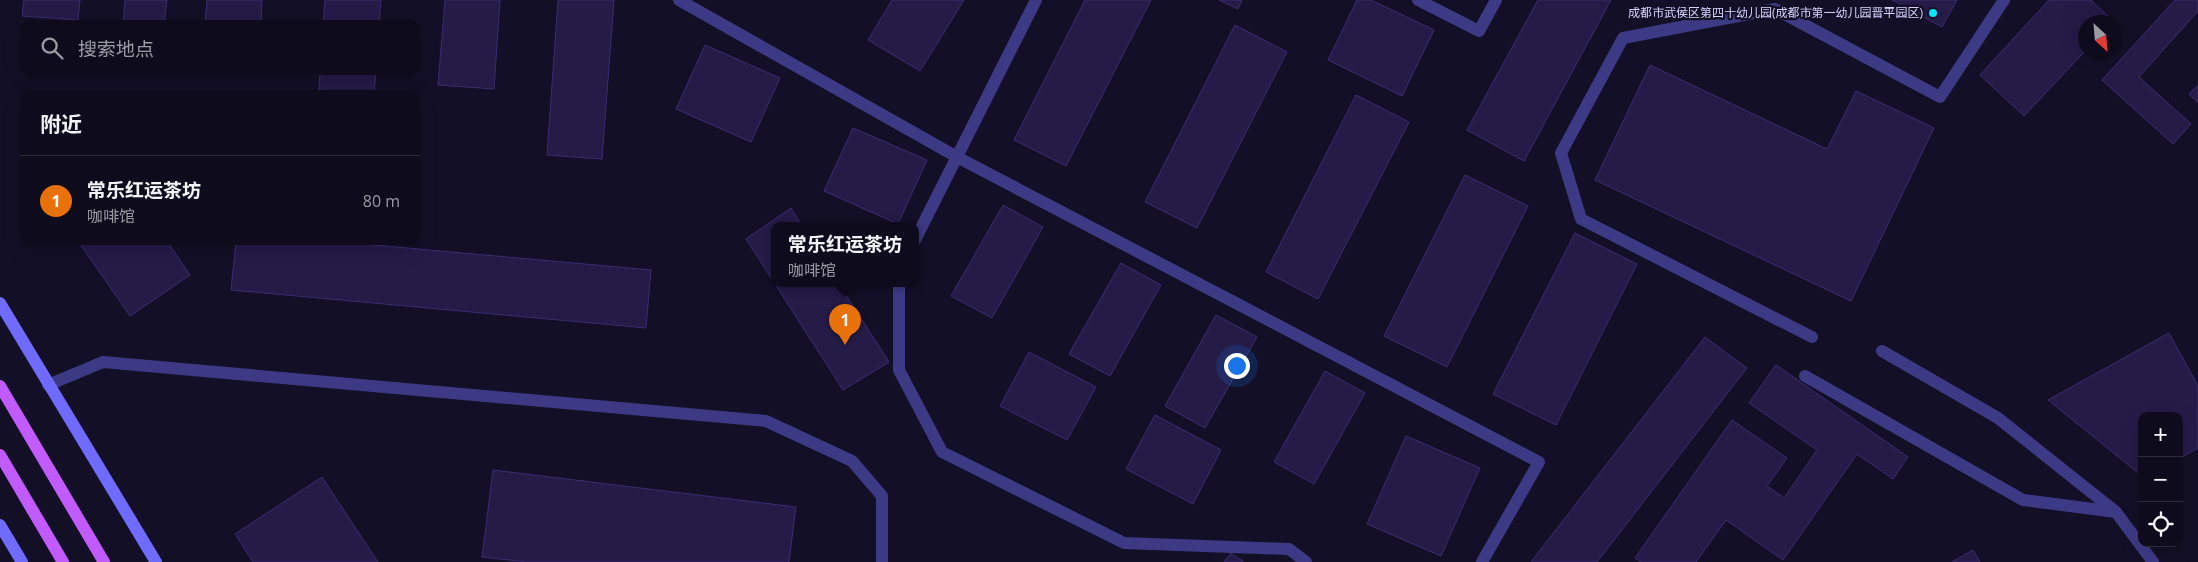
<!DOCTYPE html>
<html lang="zh">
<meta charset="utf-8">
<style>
:root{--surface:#0e0b1c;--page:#1c1929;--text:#f1f3f6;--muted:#9b9ba3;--line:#2e2b3b;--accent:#db2777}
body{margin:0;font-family:"Open Sans","Noto Sans SC",sans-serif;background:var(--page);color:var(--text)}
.controls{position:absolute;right:15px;bottom:15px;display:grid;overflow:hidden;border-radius:10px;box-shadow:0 5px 20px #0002}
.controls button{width:45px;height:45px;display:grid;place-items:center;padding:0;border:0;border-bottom:1px solid var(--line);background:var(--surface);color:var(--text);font:25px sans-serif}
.compass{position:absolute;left:2078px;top:15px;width:45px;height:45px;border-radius:50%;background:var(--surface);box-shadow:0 5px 20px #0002;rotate:154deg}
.you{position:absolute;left:1236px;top:365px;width:18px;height:18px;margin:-12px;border:4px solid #fff;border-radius:50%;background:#1a73e8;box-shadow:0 0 0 8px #1a73e833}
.badge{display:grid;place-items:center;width:32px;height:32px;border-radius:50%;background:var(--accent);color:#fff;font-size:16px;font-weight:700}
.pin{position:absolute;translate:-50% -41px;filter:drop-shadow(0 1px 2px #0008)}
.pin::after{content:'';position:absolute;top:26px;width:18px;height:15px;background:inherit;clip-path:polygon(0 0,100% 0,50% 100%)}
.popup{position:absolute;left:771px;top:222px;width:148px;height:65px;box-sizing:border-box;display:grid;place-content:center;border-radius:10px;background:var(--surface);filter:drop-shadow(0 1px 4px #0005);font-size:16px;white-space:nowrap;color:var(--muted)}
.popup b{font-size:19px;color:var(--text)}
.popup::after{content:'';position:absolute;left:50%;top:100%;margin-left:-10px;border:10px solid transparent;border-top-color:var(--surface)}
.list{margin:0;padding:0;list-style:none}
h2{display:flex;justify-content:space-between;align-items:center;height:65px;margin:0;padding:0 20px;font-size:21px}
h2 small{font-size:16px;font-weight:400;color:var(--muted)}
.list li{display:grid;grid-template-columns:32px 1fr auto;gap:15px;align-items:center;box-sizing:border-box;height:90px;padding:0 20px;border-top:1px solid var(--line)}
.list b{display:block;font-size:19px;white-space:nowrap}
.list p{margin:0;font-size:16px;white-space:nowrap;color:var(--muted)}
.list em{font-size:16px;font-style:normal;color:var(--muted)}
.icon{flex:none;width:28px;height:28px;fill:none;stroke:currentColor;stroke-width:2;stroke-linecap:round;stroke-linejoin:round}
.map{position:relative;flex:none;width:2198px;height:562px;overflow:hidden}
.search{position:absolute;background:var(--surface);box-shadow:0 5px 20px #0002;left:20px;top:20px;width:400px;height:55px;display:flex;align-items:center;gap:12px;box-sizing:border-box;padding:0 18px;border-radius:10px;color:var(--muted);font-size:19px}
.panel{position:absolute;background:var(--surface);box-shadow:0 5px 20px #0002;left:20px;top:90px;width:400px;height:155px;border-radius:10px}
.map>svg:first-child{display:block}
.building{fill:#241b47;stroke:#3b2d73}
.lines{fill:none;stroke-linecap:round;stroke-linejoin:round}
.minor{stroke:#3d3a85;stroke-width:12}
.secondary{stroke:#6f6bff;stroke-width:12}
.primary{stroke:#c25bff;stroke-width:12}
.poi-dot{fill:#00e5ff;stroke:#130f26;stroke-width:2}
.labels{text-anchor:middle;stroke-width:4.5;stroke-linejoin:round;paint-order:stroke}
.poi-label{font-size:12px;fill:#d9d4ff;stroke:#130f26;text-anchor:end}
</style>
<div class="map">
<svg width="2198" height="562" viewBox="0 0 2198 562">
<rect width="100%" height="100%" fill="#130f26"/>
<path class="building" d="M24 0H80L78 20 22 16Z
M125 0H167L164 24H123Z
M207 0H262L261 24H205Z
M325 0H381L379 24H323Z
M445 0H500L494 89 438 85Z
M558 0H614L602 159 547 155Z
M892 0H964L920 71 868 40Z
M1085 0H1151L1066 166 1014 140Z
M1219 0H1242L1238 9Z
M1357 0H1371L1434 30 1402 96 1328 60Z
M1538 0H1611L1524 161 1467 130Z
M1892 0H1957L1942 27Z
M2049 0H2091L2113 21 2086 22V50L2024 116 1980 75Z
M2175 0H2198V11L2139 77 2191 124 2173 144 2102 80Z
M1235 25 1287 52 1197 228 1145 202Z
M705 45 780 78 751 142 676 109Z
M1650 65 1827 149 1856 91 1934 128 1851 301 1595 180Z
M320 71H376L374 94 319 90Z
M2198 85V103L2189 94Z
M1356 95 1409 122 1318 299 1266 272Z
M853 128 927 160 898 224 824 191Z
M1465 175 1528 206 1447 367 1384 336Z
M1003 205 1043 227 992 318 951 296Z
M791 208 802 226H775V284L746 239Z
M1575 233 1637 264 1556 425 1493 394Z
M78 241H167L190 275 130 316Z
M236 241H330L651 270 646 328 231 290Z
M1121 263 1161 285 1110 376 1069 354Z
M775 284H839L889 362 843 390Z
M1216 315 1257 337 1205 428 1165 406Z
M2169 333 2198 386V448L2179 459V416H2142V476L2048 400Z
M1705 337 1747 368 1597 562H1531Z
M1029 352 1096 387 1067 440 1000 406Z
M1776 365 1908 457 1893 479 1857 454 1783 560 1726 520 1696 562H1641L1635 558 1732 420 1787 458 1767 486 1784 498 1817 450 1749 403Z
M1325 371 1365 393 1314 484 1274 462Z
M1155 415 1221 450 1193 504 1126 469Z
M1406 436 1480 468 1441 556 1367 524Z
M493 470 796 507 789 562H527L482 557Z
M322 477 378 562H253L235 534Z
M1973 550 1980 562H1952Z
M1231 553 1244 562H1224Z"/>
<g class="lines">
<path class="minor" d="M679 0 957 157 1539 462 1482 562
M1418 0 1479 31 1496 0
M915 240 1036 0
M899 284V370L942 452 1124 543 1289 549 1306 562
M1812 337 1581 219 1561 153 1623 38 1775 9 1940 97 2004 0
M1882 351 1998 418 2116 512 2153 562
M1805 376 2023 500 2116 512
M48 385 103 362 766 421 852 461 882 496V562"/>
<path class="secondary" d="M0 303 156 562
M0 525 22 562"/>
<path class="primary" d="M0 386 104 562
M0 455 63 562"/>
</g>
<circle class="poi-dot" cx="1933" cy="13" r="5"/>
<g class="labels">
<g class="poi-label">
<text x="1923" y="17">成都市武侯区第四十幼儿园(成都市第一幼儿园晋平园区)</text>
</g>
</g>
</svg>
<div class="controls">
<button>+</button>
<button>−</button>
<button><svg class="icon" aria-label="locate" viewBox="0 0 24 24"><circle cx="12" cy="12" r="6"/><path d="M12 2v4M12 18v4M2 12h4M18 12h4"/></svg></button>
</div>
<svg class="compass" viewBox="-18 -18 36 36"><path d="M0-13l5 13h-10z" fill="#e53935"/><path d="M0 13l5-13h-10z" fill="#9b9ba3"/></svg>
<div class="you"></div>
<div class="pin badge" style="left:845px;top:345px;background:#e8710a">1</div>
<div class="popup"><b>常乐红运茶坊</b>咖啡馆</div>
<div class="search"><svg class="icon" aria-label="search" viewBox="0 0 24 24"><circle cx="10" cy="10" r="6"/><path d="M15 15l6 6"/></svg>搜索地点</div>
<section class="panel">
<h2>附近<small></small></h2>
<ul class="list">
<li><span class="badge" style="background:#e8710a">1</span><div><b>常乐红运茶坊</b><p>咖啡馆</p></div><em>80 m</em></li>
</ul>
</section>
</div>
